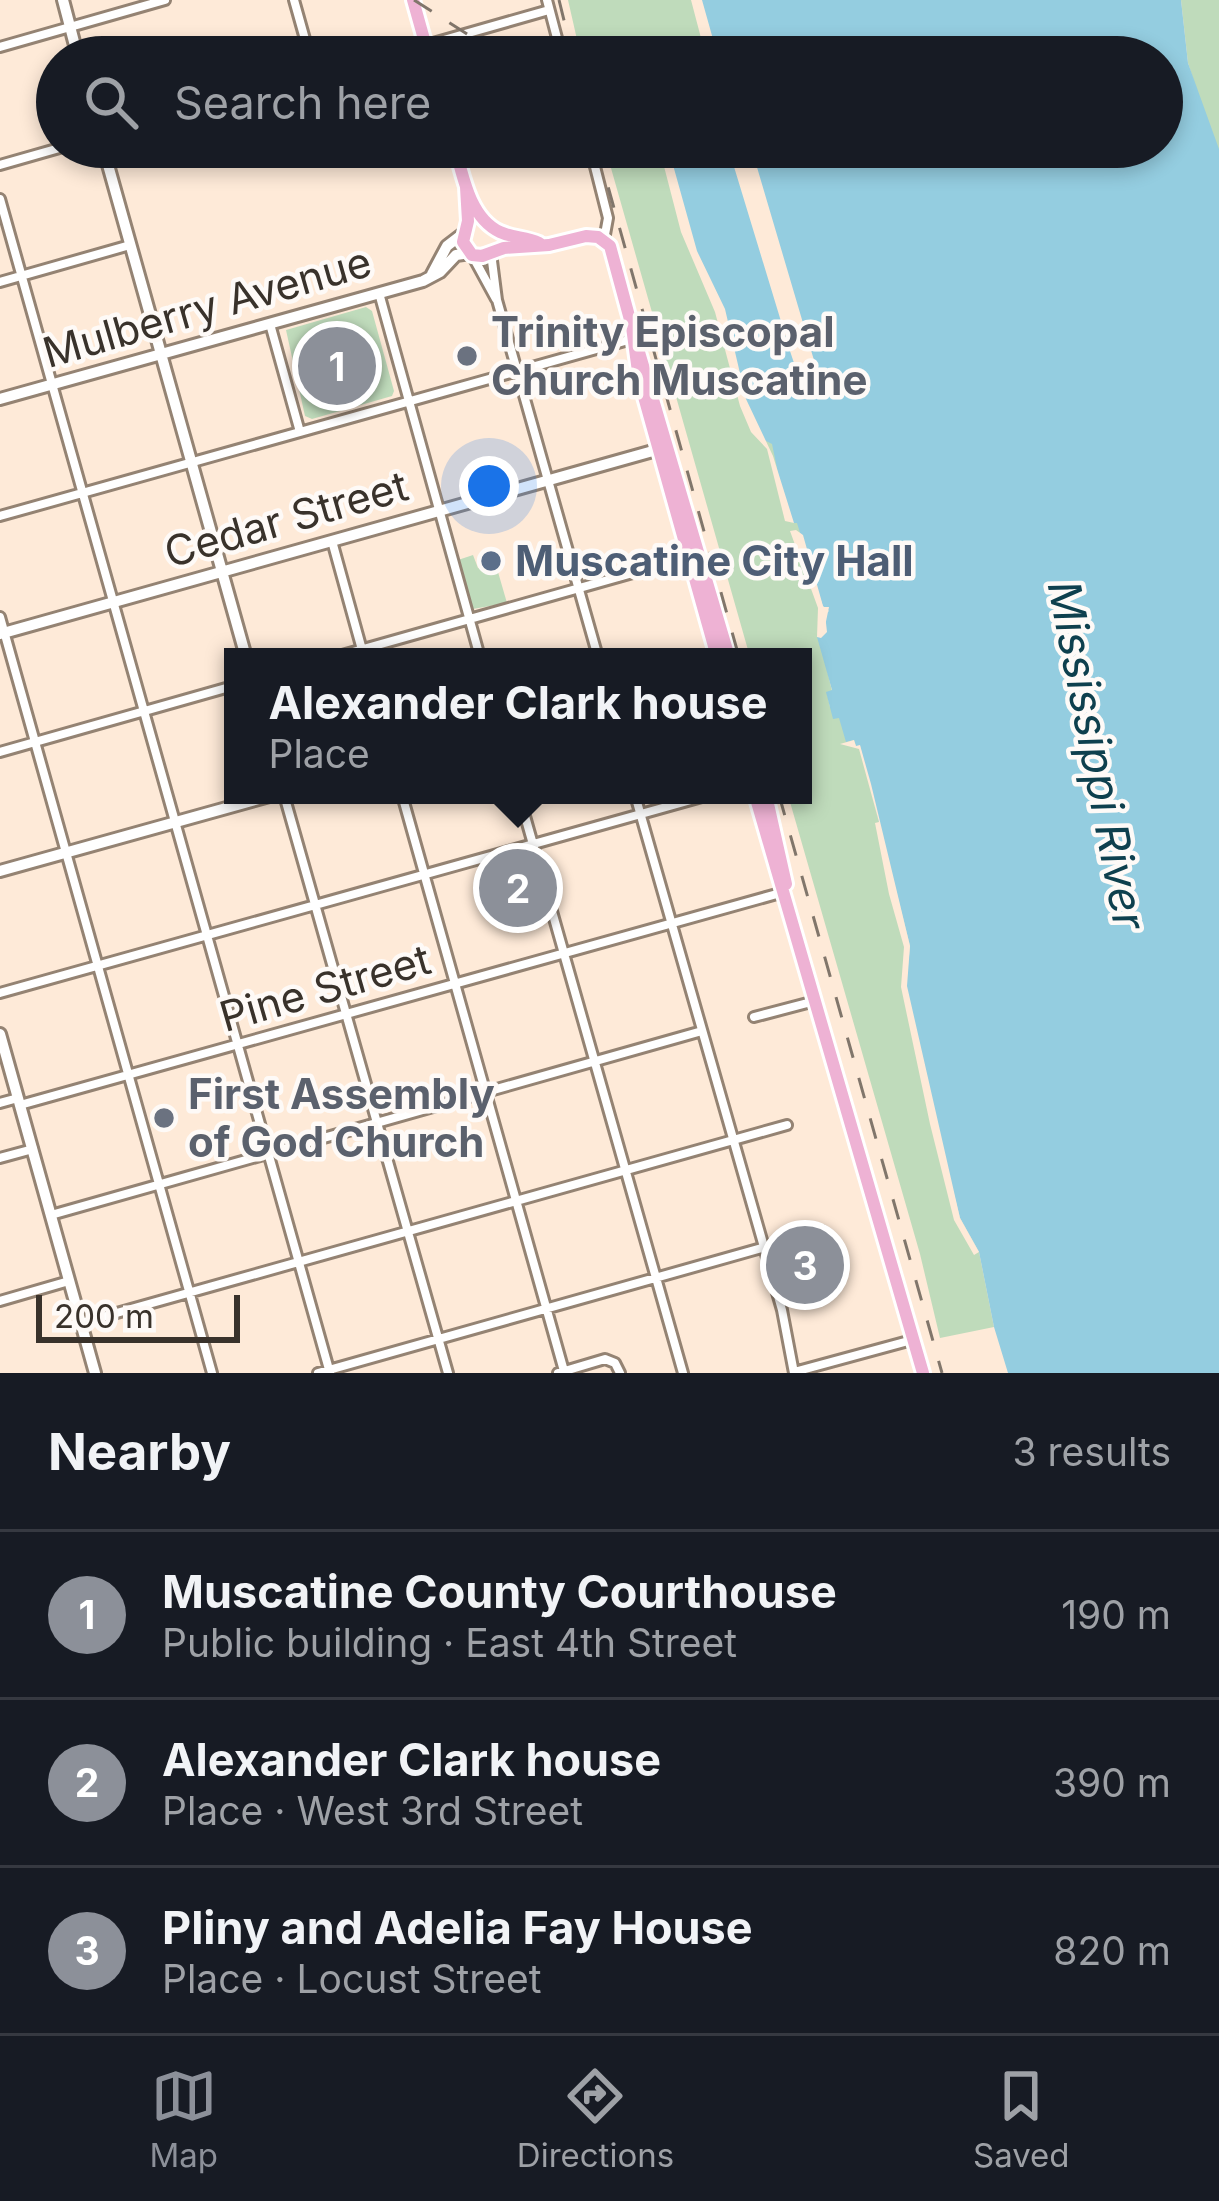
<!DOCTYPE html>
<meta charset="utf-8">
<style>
:root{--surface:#171b24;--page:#242831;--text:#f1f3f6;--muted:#9ea1a6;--line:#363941;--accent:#8c9099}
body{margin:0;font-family:Inter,sans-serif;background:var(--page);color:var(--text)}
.scale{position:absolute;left:36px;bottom:30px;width:204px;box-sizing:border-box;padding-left:12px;border:6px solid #39322b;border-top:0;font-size:33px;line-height:42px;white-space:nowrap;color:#39322b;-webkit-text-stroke:9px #fefaf7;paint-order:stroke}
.you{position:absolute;left:489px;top:486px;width:42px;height:42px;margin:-30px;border:9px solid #fff;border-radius:50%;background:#1a73e8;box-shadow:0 0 0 18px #1a73e833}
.badge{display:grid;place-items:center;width:78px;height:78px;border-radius:50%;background:var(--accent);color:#fff;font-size:39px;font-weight:700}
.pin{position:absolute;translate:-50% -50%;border:6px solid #fff;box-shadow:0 3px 12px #0006}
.popup{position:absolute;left:224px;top:648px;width:588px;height:156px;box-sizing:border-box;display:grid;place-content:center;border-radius:0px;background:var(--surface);filter:drop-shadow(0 3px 9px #0005);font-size:39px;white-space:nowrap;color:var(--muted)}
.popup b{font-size:45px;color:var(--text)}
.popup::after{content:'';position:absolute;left:50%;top:100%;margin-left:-24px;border:24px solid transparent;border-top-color:var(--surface)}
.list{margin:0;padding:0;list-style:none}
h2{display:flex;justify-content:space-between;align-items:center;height:156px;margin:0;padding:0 48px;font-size:51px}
h2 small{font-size:39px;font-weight:400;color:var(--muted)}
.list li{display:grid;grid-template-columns:78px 1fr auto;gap:36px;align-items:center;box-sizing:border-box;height:168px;padding:0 48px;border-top:3px solid var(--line)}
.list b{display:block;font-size:45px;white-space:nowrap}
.list p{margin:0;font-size:39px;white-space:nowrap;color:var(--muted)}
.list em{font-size:39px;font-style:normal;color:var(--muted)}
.icon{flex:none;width:66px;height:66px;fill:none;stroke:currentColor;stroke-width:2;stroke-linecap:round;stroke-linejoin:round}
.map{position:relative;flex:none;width:1219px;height:1373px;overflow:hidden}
.search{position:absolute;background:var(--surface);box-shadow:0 6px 18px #0003;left:36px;right:36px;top:36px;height:132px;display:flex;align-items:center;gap:30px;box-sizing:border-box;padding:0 42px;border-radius:66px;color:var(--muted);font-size:45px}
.sheet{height:660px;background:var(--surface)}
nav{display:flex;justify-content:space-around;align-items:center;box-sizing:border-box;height:168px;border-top:3px solid var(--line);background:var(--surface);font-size:33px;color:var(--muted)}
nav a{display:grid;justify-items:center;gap:6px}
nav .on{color:var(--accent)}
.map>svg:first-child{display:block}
.green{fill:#bfdbbb}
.water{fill:#94cde0}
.pier{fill:#feead8}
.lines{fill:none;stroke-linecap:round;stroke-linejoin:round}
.street-casing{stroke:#948373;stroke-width:14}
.secondary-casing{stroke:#948373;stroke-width:16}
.primary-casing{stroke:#fff;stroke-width:18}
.street{stroke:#fff;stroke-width:8}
.secondary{stroke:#fff;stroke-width:10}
.primary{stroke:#eeb2d4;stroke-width:12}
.rail{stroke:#81766b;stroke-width:3;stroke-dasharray:21 21;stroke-linecap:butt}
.worship-dot{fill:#6b7280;stroke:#fefaf7;stroke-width:4.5}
.service-dot{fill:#5c6f8a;stroke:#fefaf7;stroke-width:4.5}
.labels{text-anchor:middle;stroke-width:9;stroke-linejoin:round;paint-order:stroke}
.street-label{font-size:42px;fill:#39322b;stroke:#fefaf7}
.worship-label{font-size:42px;font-weight:bold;fill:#5b616d;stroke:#fefaf7;text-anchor:start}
.service-label{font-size:42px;font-weight:bold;fill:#4e5e75;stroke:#fefaf7;text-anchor:start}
.water-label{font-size:45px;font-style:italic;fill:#0e404e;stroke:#fefaf7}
</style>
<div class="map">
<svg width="1219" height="1373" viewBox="0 0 1219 1373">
<rect width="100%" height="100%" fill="#feead8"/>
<path class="green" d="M568 0H697L712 57H581Z
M1181 0H1219V159L1188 63Z
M605 147H665L773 425 794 521 814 527 827 670 832 691 827 693 830 707 842 705 860 745 876 803 910 946 907 986 936 1123 960 1218 979 1252 994 1327 940 1338 920 1254 788 795H803V657H750Z
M366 307 372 311 394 391 392 396 312 419 305 416 286 330Z
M473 555 478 568 498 572 507 603 473 609 458 560Z"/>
<path class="water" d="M697 0H1181L1188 63 1219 149V1373H1008L994 1327 979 1252 960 1218 936 1123 906 986 910 946 860 746H856L854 740 846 742 839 718 833 719 826 692 832 690 817 637 824 631 829 607H823L797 523H793L784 502 772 444 764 440 746 404 721 310 700 266 665 147H1162V57H712Z"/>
<path class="pier" d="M691 0H702L718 57H706Z
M659 147H668L697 251 725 309 746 399 773 456 794 523 785 521 767 449 751 432 740 406 715 312 681 232Z
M728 147H751L816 367V377L807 386 799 378 790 351Z
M796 530 803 535 823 606 829 611 825 614 827 632 821 638 817 637 818 608 790 531Z
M854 740 856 746 860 745 871 784 910 946 907 986 960 1218 979 1252 974 1255 954 1220 930 1124 901 987 904 947 889 894 875 823 879 822 859 749 840 744Z"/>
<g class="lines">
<defs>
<path id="street" d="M294 0 310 57
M547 0 562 57
M0 47 165 0
M384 57 549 10
M590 147 608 218 604 240
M458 158 493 147
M0 165 63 147
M0 199 330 1373
M491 253 497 300 598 657
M472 255 496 299
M0 282 130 245
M379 293 480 657
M270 324 300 432
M0 516 632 339
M332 541 364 657
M0 617 212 1373
M335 657 693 556
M0 752 233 686
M284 795 448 1373
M402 795 564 1371
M519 795 683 1373
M635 795 782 1310 794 1373
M0 993 709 795
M754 1017 815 1001
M0 1103 18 1098
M20 1105 784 892
M0 1158 33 1149
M51 1215 702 1031
M0 1301 69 1281
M81 1323 787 1125
M794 1372 912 1340
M318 1373 822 1231
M558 1373 605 1359 615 1363 620 1373"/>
<path id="secondary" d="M63 0 78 57
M103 147 246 657
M432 274 447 246 464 233
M0 399 423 281 440 272 456 255 470 253
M0 634 660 449
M0 871 273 795
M0 1034 95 1373"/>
<path id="primary" d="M413 0 429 57
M455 147C463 177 470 218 500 232 513 238 526 237 539 243
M466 187 468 221 463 242 472 255 482 256 504 248 549 245 586 236 598 237 610 246 632 327 639 379 717 657
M636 342 729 657
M755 795 923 1373
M766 795 786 884"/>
</defs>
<use href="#street" class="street-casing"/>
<use href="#secondary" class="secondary-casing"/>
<use href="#primary" class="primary-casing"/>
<use href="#street" class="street"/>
<use href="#secondary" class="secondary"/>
<use href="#primary" class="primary"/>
<path class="rail" d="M414 0 503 57
M559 0 573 57
M597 147 739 657
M779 795 942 1373"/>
</g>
<g class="worship-dot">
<circle cx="467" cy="356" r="12"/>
<circle cx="164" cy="1118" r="12"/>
</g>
<circle class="service-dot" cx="491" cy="561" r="12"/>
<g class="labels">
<g class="street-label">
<text transform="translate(207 307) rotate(-16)" y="15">Mulberry Avenue</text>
<text transform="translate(286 519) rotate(-16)" y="15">Cedar Street</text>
<text transform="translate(325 988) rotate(-16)" y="15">Pine Street</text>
</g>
<g class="worship-label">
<text x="491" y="347">Trinity Episcopal<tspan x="491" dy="48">Church Muscatine</tspan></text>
<text x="188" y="1109">First Assembly<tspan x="188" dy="48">of God Church</tspan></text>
</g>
<g class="service-label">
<text x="515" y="576">Muscatine City Hall</text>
</g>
<g class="water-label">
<text transform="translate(1097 755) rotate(79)" y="16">Mississippi River</text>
</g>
</g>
</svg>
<div class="scale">200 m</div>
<div class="you"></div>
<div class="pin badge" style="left:337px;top:366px">1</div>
<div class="pin badge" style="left:518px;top:888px">2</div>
<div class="popup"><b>Alexander Clark house</b>Place</div>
<div class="pin badge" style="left:805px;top:1265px">3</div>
<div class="search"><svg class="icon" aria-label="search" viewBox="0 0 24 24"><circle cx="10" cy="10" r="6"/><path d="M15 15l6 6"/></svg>Search here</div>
</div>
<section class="sheet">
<h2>Nearby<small>3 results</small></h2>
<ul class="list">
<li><span class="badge">1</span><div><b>Muscatine County Courthouse</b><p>Public building · East 4th Street</p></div><em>190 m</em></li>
<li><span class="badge">2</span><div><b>Alexander Clark house</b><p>Place · West 3rd Street</p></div><em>390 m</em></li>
<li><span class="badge">3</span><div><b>Pliny and Adelia Fay House</b><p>Place · Locust Street</p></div><em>820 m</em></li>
</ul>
</section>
<nav>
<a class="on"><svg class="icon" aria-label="map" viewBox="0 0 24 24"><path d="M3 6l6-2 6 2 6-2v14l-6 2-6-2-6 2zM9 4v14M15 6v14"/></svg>Map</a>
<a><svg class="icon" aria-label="directions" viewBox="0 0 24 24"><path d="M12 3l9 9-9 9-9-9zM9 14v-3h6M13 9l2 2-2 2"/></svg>Directions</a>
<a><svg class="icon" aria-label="saved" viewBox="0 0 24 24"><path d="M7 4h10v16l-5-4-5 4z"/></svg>Saved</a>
</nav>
